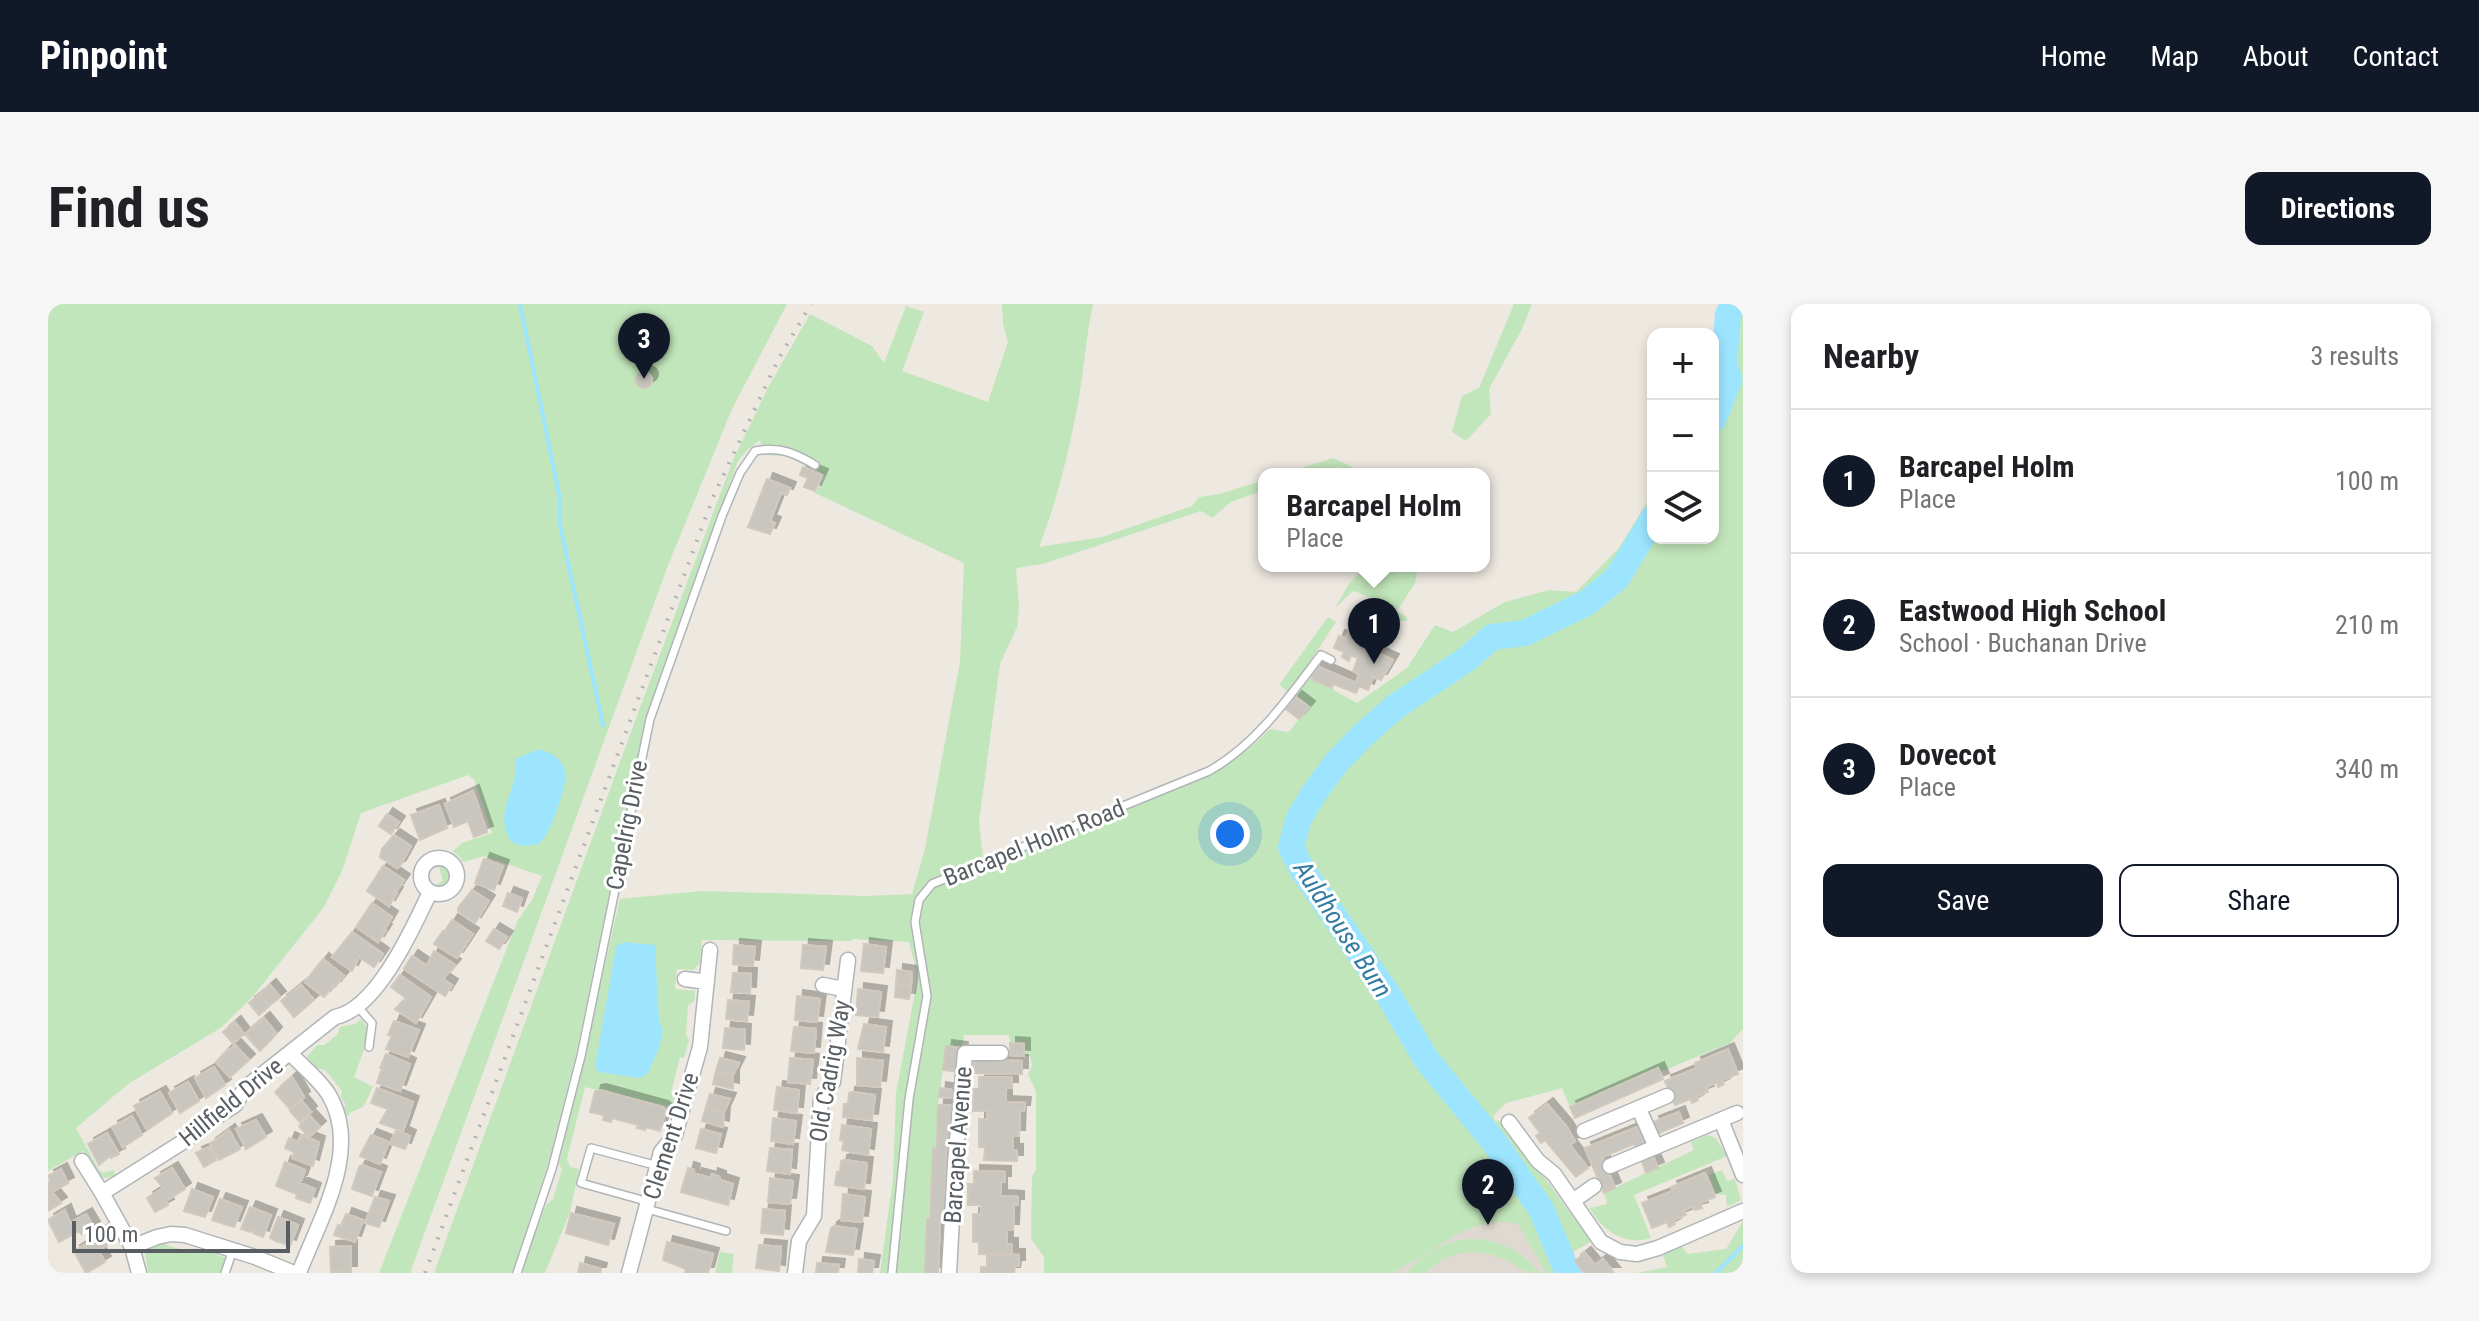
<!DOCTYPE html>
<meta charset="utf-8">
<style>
:root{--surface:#fff;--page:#f6f6f6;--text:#202124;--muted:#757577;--line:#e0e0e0;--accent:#111827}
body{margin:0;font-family:"Roboto Condensed",sans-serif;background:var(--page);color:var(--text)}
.controls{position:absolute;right:24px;top:24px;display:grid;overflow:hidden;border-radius:16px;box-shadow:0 4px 12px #0003}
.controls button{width:72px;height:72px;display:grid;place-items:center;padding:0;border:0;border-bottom:2px solid var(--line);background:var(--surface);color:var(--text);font:40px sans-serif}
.scale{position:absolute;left:24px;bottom:20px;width:218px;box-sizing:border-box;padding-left:8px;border:4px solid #595e62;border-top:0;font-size:22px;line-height:28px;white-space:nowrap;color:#595e62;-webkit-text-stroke:6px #fff;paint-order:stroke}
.you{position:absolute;left:1182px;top:530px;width:28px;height:28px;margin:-20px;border:6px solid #fff;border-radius:50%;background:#1a73e8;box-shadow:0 0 0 12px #1a73e833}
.badge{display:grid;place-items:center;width:52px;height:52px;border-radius:50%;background:var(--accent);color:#fff;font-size:26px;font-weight:700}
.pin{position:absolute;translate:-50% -66px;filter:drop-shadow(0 2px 4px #0008)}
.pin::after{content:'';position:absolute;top:42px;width:28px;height:24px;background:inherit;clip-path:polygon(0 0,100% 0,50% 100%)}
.popup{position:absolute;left:1210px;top:164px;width:232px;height:104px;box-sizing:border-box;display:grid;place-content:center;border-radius:16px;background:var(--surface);filter:drop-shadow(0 2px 6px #0005);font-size:26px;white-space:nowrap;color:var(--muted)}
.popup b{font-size:30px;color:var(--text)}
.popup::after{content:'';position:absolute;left:50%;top:100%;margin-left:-16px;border:16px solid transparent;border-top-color:var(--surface)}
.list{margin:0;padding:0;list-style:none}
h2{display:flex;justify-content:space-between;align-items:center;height:104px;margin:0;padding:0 32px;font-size:34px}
h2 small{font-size:26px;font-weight:400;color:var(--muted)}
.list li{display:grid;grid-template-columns:52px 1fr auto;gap:24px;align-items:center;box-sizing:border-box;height:144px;padding:0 32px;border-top:2px solid var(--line)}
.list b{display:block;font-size:30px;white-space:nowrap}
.list p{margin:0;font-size:26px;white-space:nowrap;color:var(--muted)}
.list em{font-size:26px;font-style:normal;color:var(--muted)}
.actions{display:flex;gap:16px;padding:24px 32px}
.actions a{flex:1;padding:18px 0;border:2px solid var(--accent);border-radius:16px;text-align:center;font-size:28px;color:var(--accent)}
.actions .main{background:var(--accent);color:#fff}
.icon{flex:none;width:44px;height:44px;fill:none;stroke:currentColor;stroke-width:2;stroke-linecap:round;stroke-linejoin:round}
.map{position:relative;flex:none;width:1695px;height:969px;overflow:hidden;border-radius:16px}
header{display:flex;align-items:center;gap:48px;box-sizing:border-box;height:112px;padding:0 40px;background:var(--accent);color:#fff}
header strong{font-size:38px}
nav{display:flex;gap:44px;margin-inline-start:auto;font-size:28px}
.intro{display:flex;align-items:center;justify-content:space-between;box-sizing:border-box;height:192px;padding:0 48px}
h1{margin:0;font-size:56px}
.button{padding:20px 36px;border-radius:16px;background:var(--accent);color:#fff;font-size:28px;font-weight:700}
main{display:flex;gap:48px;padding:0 48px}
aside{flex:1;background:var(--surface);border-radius:16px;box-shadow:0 4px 12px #0003}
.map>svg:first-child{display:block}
.education{fill:#dfd9d1}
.green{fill:#c2e6bb}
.water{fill:#9de5ff}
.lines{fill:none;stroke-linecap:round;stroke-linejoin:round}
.stream{stroke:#9de5ff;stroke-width:4}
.river{stroke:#9de5ff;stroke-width:26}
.building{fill:#c9c5bf;stroke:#d1c8be;stroke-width:2;filter:url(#shadow)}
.lane-casing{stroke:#b1b5b8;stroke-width:10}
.street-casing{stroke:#b1b5b8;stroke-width:17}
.lane{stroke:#fff;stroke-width:7}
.street{stroke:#fff;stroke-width:14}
.rail{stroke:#b0b1b2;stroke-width:4;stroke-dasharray:2 10;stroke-linecap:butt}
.labels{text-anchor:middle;stroke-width:6;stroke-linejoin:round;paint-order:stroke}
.street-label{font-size:24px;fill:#595e62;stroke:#fff}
.water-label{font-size:26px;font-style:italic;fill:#347ca1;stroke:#fff}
</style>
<header>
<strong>Pinpoint</strong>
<nav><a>Home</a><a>Map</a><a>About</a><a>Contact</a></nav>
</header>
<div class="intro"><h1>Find us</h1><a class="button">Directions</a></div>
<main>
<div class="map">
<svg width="1695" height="969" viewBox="0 0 1695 969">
<defs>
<filter id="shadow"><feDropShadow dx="6" dy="-6" stdDeviation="0" flood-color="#0004"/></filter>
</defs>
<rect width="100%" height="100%" fill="#ede8e0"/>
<path class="education" d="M1452 874 1520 969H1305Z"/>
<path class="green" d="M0 0H739L684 105 619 264 362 969H331L470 616 484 596 494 572 436 552 416 558 405 547 414 539 444 529 426 475 420 471 313 509 294 567 276 603 206 691 174 723 80 780 28 824 51 866 55 869 66 866 67 872 56 874 47 868 35 847 0 867Z
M954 0H1045C1038 33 1036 66 1030 99 1021 148 1009 197 991 243L1054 233 1144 202 1151 193 1172 190 1216 176V186L1183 198 1164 214 1153 207 995 260 968 264 971 303 969 323 952 360 931 518 936 563C970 549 1004 533 1038 519 1104 493 1172 477 1222 425L1241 428 1261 402 1231 381 1280 313 1288 318 1252 373 1271 378 1309 399 1359 364 1387 321 1405 328 1457 298 1501 286 1528 288 1571 244 1605 188V234H1665V110L1684 103 1673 13 1676 0H1695V725L1682 739 1612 768 1609 764 1522 803 1514 784 1458 799 1445 812 1448 818 1451 816 1458 828 1466 831 1533 924 1543 934 1541 939 1525 948V961L1531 969H1498L1470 920C1435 911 1403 933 1375 952 1383 949 1390 943 1398 940 1432 927 1470 941 1492 969 1473 969 1473 964 1458 956 1428 942 1400 947 1377 969H1359L1374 952 1344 969H996V953L983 935 984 872 988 866V787L980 771 984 761 982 752H976V740L962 739 961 731H916L914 744 898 742 890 801 889 844H885L877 969H832L845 875 848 789 870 672 861 638 804 635 803 637 654 636 652 659 645 666 629 665 627 685 647 687V696L640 702 638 731 641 736 636 754 632 753 623 788 626 795 624 803 537 783 519 855 522 863 531 865 522 908 497 969H472L498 901 505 895 514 865 511 860 572 595 653 587 818 592 864 590 877 545 912 358 916 259 767 189 778 172 738 152 715 151 712 136 699 146 689 159 597 419 527 754 501 857 464 969H386L584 425 685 156 721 82 762 10 824 42 836 59 858 2 876 8 854 67 940 98 960 38 955 20Z
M1466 0H1484L1474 25 1441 85 1443 110 1418 137 1404 128 1414 92 1431 84Z
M1285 154 1319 170H1304L1291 163 1260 170H1234Z
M1318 262H1370L1367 279 1349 307 1359 313V317H1350L1323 338 1312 323 1314 305 1331 302 1333 297 1305 287 1287 304 1301 280Z
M388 558 397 560 405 570 399 581 393 585 387 583V581L395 577 391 563 381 564Z
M313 715 319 724 316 746 306 773 325 783 315 803 301 809V812L297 811 294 804 298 801 293 793 294 787 277 766 269 764 259 753 269 741H276L289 731 292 723 307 720Z
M1660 831 1668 834 1679 852 1586 891 1603 934C1577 942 1554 927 1542 904L1559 900 1556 889 1646 846 1643 838Z
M1674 866 1679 877 1687 875 1693 896 1679 903 1678 891 1668 890 1661 871Z
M1695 917V969H1589L1619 963 1614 949 1632 941 1640 950 1678 945Z
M112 937C124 945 145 949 159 943L169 947V951L178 954 173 969H100L97 948 109 942V938Z
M672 948 686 950 684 969H667Z"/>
<path class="water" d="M491 445C524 456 520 472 511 500 505 516 502 528 491 540L475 542 463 538C444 503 472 488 467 455Z
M576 638 607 641 611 717 615 727 611 744 600 769 591 774 551 768 547 763 568 643Z"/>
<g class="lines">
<path class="stream" d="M472 0 512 195V221L555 421
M1668 969 1695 942"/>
<path class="river" d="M1665 116 1681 76 1676 60 1680 10 1688 0
M1520 969 1493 905 1446 838 1378 755 1341 692 1253 564 1243 543 1251 514 1266 489 1289 458 1315 431 1347 403 1419 355 1444 333 1477 329 1540 298 1569 274 1605 215"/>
</g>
<path class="building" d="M588 76a8 8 0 1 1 16 0a8 8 0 1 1-16 0Z
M755 163 774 171 767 187 756 183 760 174 752 171Z
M719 175 742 184 739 191 733 189 722 217 727 219 722 230 700 223Z
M1301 326 1316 332 1312 341 1345 356 1333 376 1325 373 1320 386 1311 382 1308 389 1285 380 1284 384 1263 375 1269 362 1308 379 1311 370 1305 367 1310 354 1303 351 1301 357 1294 353 1296 348 1286 344 1291 332 1298 334Z
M1248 393 1261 403 1251 415 1238 405Z
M425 487 439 528 426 533 420 517 406 523 397 500Z
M391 501 399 524 372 536 363 511Z
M339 510 351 518 343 530 331 522Z
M346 531 363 542 352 562 349 564 332 553 334 545Z
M436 555 455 562 446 586 427 579Z
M335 562 356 576 349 586 345 587 349 589 341 602 319 587Z
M424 586 441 597 427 619 410 607V604Z
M460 589 474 594 469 608 455 602Z
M324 599 344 613 338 623H334L338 626 330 638 308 623Z
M404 616 425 630 409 654 386 640 395 627 399 630 397 627Z
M446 625 459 633 451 645 438 637Z
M304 628 335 650 326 663 311 653 304 667 284 653Z
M816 640 838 643 835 669 813 667Z
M686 641 707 643 705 662 685 660Z
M755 641 778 643 775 666 753 664Z
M386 647 407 661 395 675 404 681 397 692 356 665 364 652 379 662Z
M275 655 296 672 287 683 283 680 284 683 276 693 257 678Z
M849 666 864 668 863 681 848 680Z
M685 669 703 670 702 689 683 688Z
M352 671 383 693 368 719 347 705 358 694 343 683Z
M848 680 863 681 861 695 847 693Z
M222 681 232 693 221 702 212 690Z
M253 681 266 696 246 713 233 697Z
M810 685 833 688 830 713 808 711Z
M212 690 221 702 211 711 201 699Z
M749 692 772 695 769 718 747 716Z
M680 696 701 698 699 717 678 715Z
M216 714 228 729 212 747 197 730Z
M346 717 371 726 360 753 338 745 344 732 340 731Z
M187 718 196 730 185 739 175 728Z
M816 720 838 723 835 748 810 745Z
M746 723 768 725 766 749 743 747Z
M677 724 697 726 696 746 675 744Z
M962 739 976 740V752L962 751Z
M187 741 201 756 182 773 168 758 180 745 182 746Z
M898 742 914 744 911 768 895 766Z
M1680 745 1690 770 1674 776 1676 780 1670 783 1669 778 1658 783 1660 788 1648 792 1650 796 1644 799 1642 795 1627 801 1617 777 1649 764 1647 759Z
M338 750 362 760 352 787 329 779 333 767 337 766 332 764Z
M672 754 691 759 685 771 668 767Z
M742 754 765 756 762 780 740 778Z
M809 754 835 757 832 783 809 781Z
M926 756 974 757V770L926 769Z
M166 763 177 781 158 794 147 774Z
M1610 764 1615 775 1527 814 1522 803Z
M668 767 685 771V785L665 780Z
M244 773 256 793 242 805 227 788Z
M931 773H964V784H958V798L977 799 976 807H972L971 832H965V846H969V857L936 856 937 843H931V815H939L940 807H925V785H931Z
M140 778 151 797 132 809 121 789Z
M729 783 751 786 749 809 726 806Z
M329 784 365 798 355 827 332 819 340 805 323 799Z
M892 784 905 786V794L891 793Z
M552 786 614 803 618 806 612 827 598 823 597 826 589 824 590 821 564 814 563 818 555 816 556 811 542 808 547 787Z
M112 788 124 809 99 826 86 802Z
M804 788 827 791 824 816 795 813 796 800H800L801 789Z
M662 790 682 795 676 808 658 803Z
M254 797 263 808 252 818 242 807Z
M1499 800 1518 822 1527 837 1522 841 1540 864 1528 873 1497 836 1493 839 1488 832 1492 829 1481 814Z
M890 801H904L903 847H898L896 918H892L890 969H877L879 915H882L885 844H889Z
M658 803 676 808 675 823 654 817Z
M1631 808 1635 819 1609 830 1605 818Z
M84 812 94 831 75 843 64 823Z
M262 812 272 823 261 833 251 822Z
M725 814 748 817 745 840 723 837Z
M208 816 218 833 198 845 188 825Z
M794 821 823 825 820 851 794 846 796 837 792 836Z
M1594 821 1601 839 1588 844 1586 840 1554 853 1567 884 1556 889 1537 844Z
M653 825 673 830 668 849 648 844Z
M181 826 192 845 171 856 162 840Z
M348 826 362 832 357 845 342 840Z
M59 829 71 850 63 854 62 852 51 861 40 840Z
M253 831 271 838 265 862 244 854 246 848 237 844 241 834 250 838Z
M323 831 341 838 332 860 312 852Z
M161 843 168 856 156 863 148 849Z
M722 844 744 846 742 870 719 867Z
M1603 848 1610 864 1598 869 1592 853Z
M796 856 819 859 816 885 787 881 789 868H792L793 857Z
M237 858 257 866 253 877 250 878 267 885 262 899 248 894 249 890 228 882Z
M314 861 333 868 324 892 304 885 311 863Z
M124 864 137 885 118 897 120 901 107 908 99 894 115 884 107 874Z
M640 864 646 866 645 872 648 873V870L663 874 664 870 672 873V876L685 880 680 901 633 888Z
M13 865 20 879 4 888 13 899 0 907V878L3 877 0 872Z
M926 867 957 868V878H953V892L970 893V901H966L965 926H959V940H964V951L931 950V938H925V910H933V901H920V880H926Z
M1657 869 1667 893 1652 899 1654 904 1647 906 1646 902 1636 906 1638 911 1625 916 1627 920 1621 923 1619 918 1604 924 1594 899 1625 887 1623 883Z
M722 874 745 877 742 900 720 898Z
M144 885 165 893 157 913 136 907Z
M795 890 817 893 814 918 793 916Z
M327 893 341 897 336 910 322 906Z
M172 895 194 903 186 923 164 916Z
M202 903 223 911 215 933 205 929 206 926 202 928 193 925Z
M715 905 737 907 735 931 713 929Z
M17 906 22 919 38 910 46 923 33 930 31 927 11 938 0 916Z
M322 906 336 910 331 923 317 919Z
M523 909 566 920 560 941 518 929Z
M298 910 315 916 307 938 286 931 290 921 294 922Z
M230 913 250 921 242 942 232 938 231 935 230 938 222 934Z
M786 922 809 925 805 951 778 948 783 924Z
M56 925 64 938 48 948H51L57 958 38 969 26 947 46 935 44 932Z
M619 938 665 950 660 969H637L638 965 615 956Z
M711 941 733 943 731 967 708 964Z
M303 942V968H283L282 943Z
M1537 949 1547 961 1555 955 1566 969H1536L1527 957Z
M939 950 971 951V962H967L966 969H933V963H939Z
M811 955 826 957 824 969H810Z
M532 959 553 965 552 969H530Z
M769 959 791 961 790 969H768Z"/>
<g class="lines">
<defs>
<path id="lane" d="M310 703 324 719 321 743
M601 898 533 879 543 844 610 862
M599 905 678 927
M177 969 185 946
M469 969 504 865 533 752 602 415 674 212 692 169 707 147C731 142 747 149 767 161
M844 969 861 795 879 692 867 618 871 596 884 580 1161 467C1209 440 1240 394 1273 351L1283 356"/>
<path id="street" d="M373 572a18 18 0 1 1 36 0a18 18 0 1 1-36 0Z
M637 675 659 678
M775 681 796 685
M243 750C255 763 272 776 281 791 314 847 271 916 251 969
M1591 805 1608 843
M1673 816 1695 871
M1461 818 1490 857 1506 870 1553 938 1572 948 1589 950 1610 944 1695 907
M1536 827 1619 792
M34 857 54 889
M1562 862 1689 809
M1525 897 1546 882
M84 943 109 933 123 930 137 931 207 953 246 969
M91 969 84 943 54 889 141 834 146 827 187 801 197 784 287 713C329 705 365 624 382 588
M581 969 613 848 627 831 652 743 662 646
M747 969 751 937 766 912 773 794 785 778 800 656
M901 969 907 859 917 749H953"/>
</defs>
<use href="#lane" class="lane-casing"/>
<use href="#street" class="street-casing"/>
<use href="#lane" class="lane"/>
<use href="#street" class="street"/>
<path class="rail" d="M377 969 666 191 731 54 763 0"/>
</g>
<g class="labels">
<g class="street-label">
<text transform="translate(579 521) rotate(-79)" y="8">Capelrig Drive</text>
<text transform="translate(986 539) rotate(-22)" y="8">Barcapel Holm Road</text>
<text transform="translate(782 767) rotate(-80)" y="8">Old Cadrig Way</text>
<text transform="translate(183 798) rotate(-39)" y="8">Hillfield Drive</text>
<text transform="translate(623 832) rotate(-72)" y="8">Clement Drive</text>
<text transform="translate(910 841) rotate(-86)" y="8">Barcapel Avenue</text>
</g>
<g class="water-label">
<text transform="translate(1295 625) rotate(57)" y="9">Auldhouse Burn</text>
</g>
</g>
</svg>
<div class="controls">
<button>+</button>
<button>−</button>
<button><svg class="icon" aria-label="layers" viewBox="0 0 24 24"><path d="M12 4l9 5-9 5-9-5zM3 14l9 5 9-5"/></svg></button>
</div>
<div class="scale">100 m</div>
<div class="you"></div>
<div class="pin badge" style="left:1326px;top:360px">1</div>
<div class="popup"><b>Barcapel Holm</b>Place</div>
<div class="pin badge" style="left:1440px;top:921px">2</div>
<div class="pin badge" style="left:596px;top:75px">3</div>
</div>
<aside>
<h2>Nearby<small>3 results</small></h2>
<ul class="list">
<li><span class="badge">1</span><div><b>Barcapel Holm</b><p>Place</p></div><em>100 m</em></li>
<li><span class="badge">2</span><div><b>Eastwood High School</b><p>School · Buchanan Drive</p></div><em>210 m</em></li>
<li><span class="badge">3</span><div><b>Dovecot</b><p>Place</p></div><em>340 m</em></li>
</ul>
<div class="actions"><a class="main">Save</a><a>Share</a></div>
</aside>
</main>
